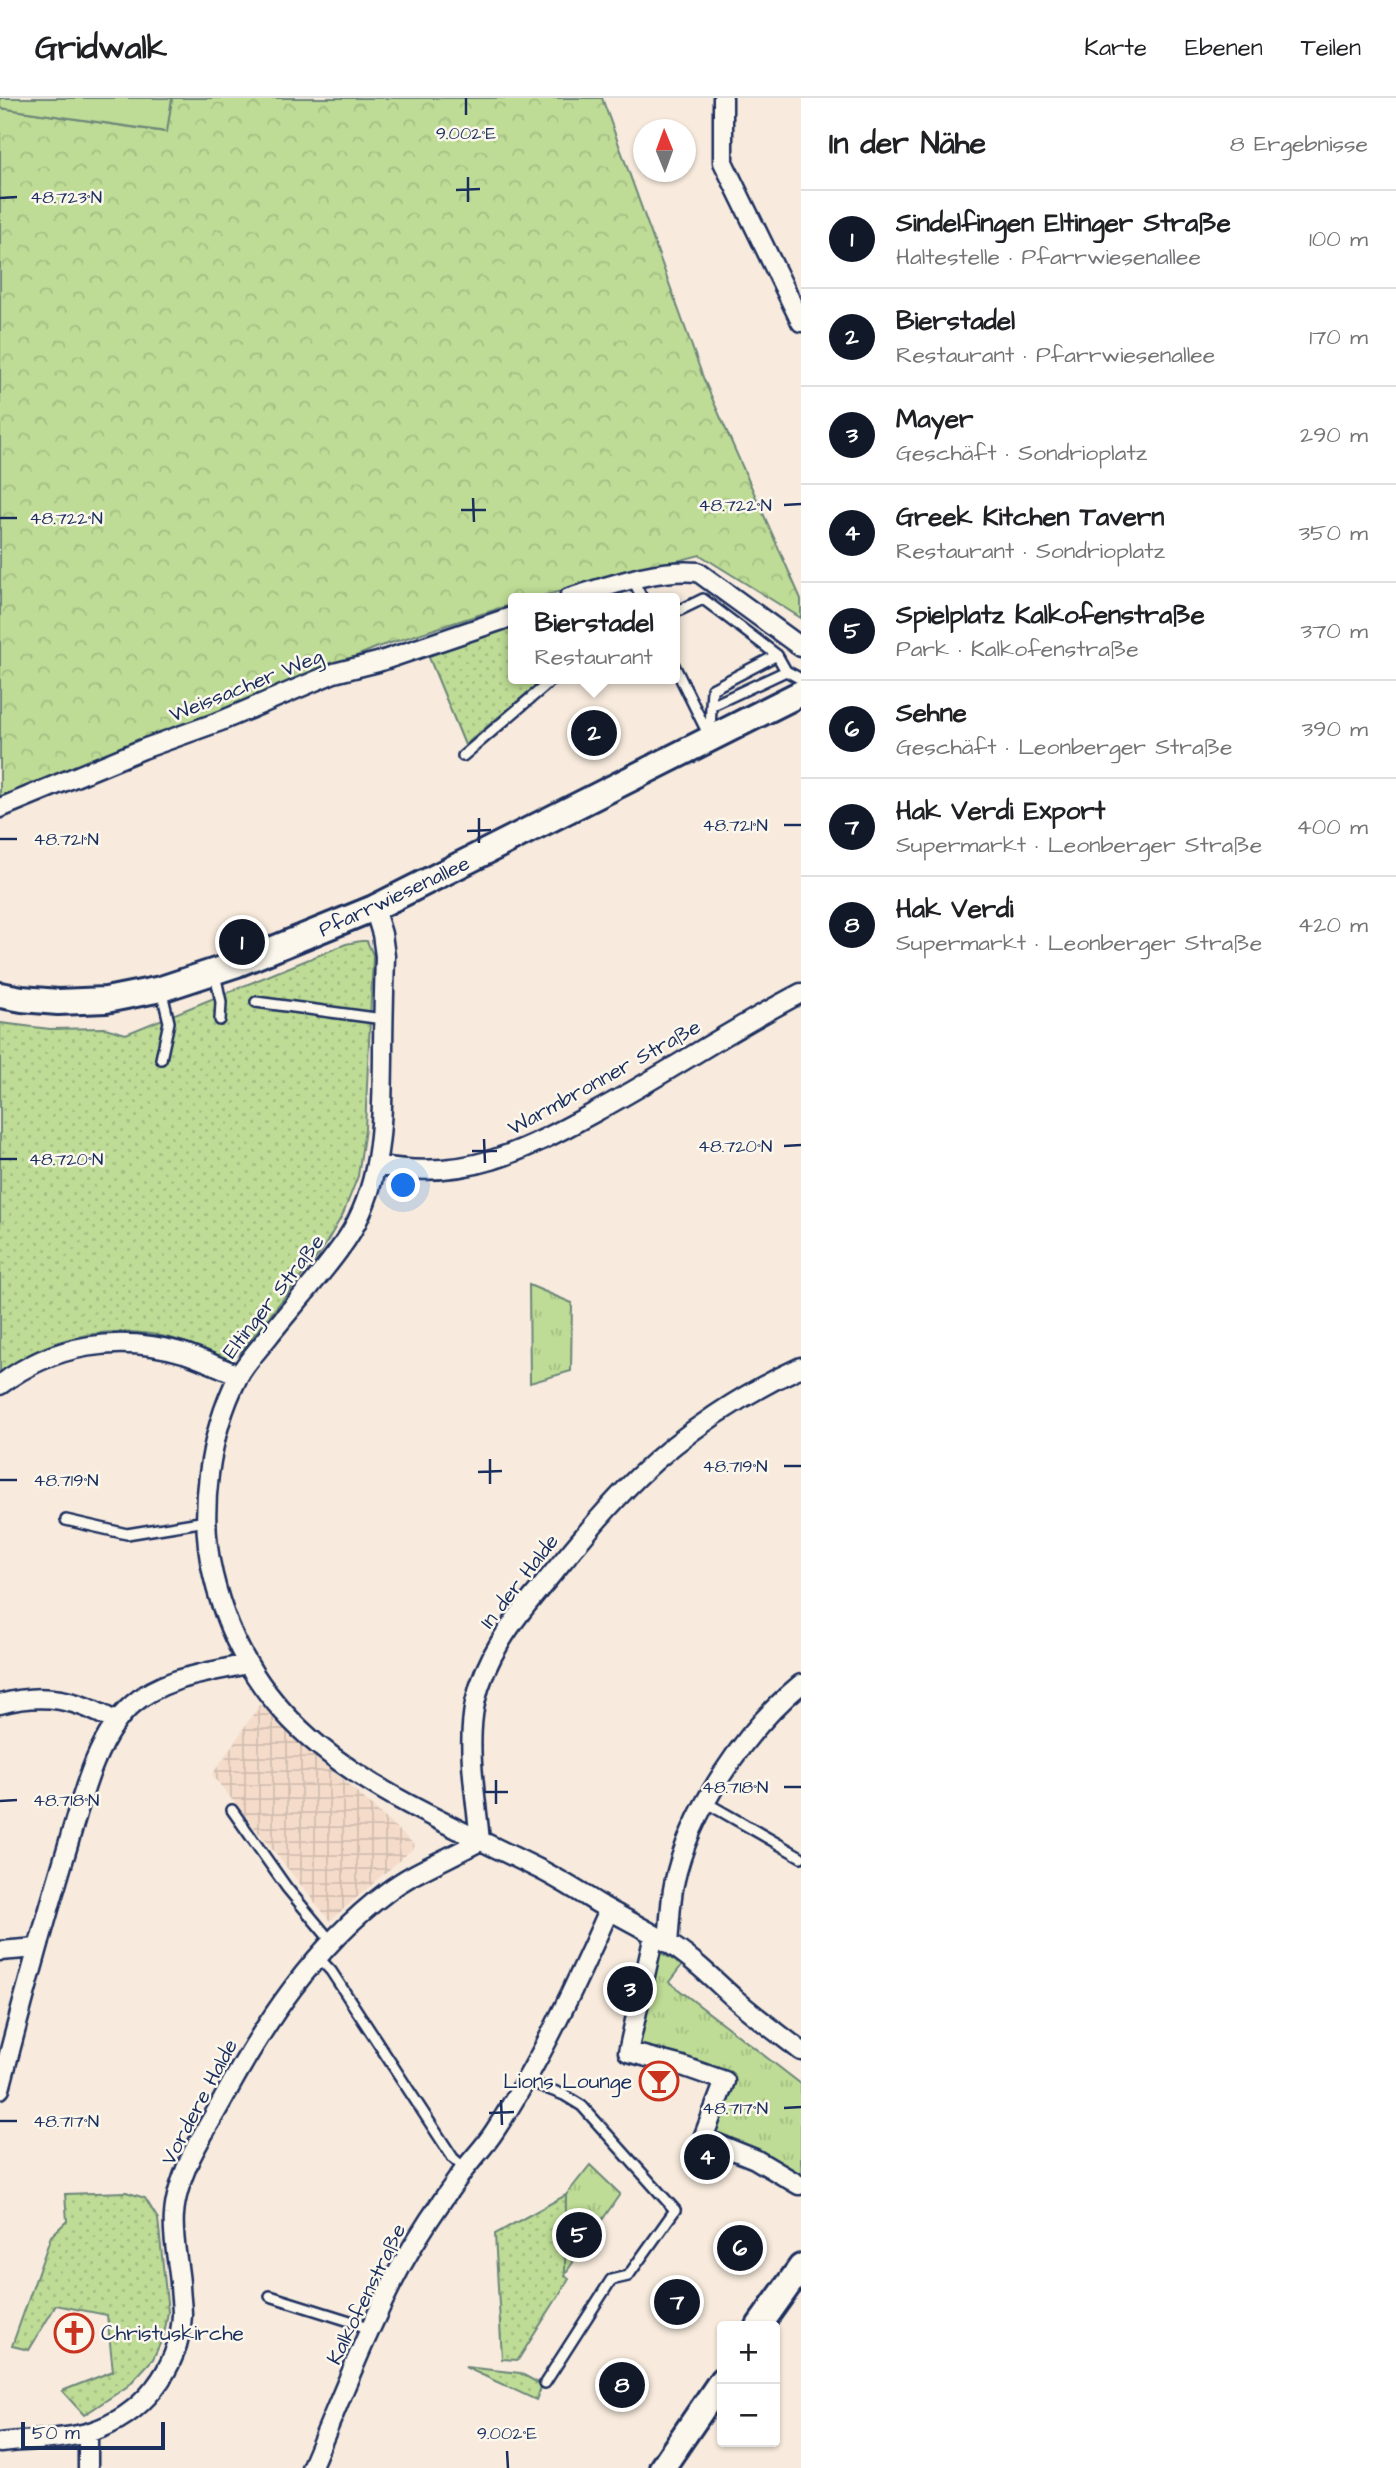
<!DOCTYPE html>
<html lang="de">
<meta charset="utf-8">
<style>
:root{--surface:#fff;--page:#f2f2f2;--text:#202124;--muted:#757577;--line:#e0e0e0;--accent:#111827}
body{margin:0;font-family:"Architects Daughter",sans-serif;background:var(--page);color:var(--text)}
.controls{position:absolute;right:21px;bottom:21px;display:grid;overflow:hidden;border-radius:7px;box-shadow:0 2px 5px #0004}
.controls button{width:63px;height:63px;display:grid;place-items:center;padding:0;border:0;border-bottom:2px solid var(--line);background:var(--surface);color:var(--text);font:35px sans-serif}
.compass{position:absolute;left:633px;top:21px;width:63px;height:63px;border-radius:50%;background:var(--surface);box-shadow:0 2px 5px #0004;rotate:359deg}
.scale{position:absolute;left:21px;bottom:18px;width:144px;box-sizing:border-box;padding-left:7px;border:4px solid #1b2f5e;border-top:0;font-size:19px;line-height:24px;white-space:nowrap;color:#1b2f5e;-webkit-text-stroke:5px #fbf7ec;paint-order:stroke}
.you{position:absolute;left:404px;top:1088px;width:24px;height:24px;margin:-18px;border:5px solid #fff;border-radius:50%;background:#1a73e8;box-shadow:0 0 0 10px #1a73e833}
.badge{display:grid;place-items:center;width:46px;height:46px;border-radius:50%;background:var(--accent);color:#fff;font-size:23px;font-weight:700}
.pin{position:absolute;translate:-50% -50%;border:4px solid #fff;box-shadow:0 2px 7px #0006}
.popup{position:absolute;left:508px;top:495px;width:172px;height:91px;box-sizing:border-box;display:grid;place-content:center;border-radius:7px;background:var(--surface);filter:drop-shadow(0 2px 5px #0005);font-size:23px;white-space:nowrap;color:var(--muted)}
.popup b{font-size:26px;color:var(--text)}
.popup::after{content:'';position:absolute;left:50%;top:100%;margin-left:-14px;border:14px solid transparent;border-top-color:var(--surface)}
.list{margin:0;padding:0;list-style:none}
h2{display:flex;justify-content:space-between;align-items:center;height:91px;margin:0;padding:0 28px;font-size:30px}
h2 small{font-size:23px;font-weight:400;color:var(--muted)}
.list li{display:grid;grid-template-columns:46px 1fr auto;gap:21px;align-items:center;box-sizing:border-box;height:98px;padding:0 28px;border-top:2px solid var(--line)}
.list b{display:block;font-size:26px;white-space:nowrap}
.list p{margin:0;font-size:23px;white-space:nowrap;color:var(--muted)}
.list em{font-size:23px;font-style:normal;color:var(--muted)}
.map{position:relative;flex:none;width:801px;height:2370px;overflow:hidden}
header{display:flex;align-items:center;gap:42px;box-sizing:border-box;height:98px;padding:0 35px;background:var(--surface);border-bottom:2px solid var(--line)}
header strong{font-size:33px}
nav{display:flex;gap:38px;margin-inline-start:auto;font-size:24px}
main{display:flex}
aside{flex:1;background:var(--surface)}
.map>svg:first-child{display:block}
.industrial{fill:url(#industrial-grid)}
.grass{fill:url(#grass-dots);stroke:#6c867a;stroke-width:2}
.forest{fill:url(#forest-crowns);stroke:#6c867a;stroke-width:2}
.park{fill:url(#park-tufts);stroke:#6c867a;stroke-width:2}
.pitch{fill:#bedc95;stroke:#6c867a;stroke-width:2}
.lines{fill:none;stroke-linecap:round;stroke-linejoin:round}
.lane-casing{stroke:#1b2f5e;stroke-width:14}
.street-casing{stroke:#1b2f5e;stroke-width:23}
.secondary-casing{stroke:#1b2f5e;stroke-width:30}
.lane{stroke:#fbf7ec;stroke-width:9}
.street{stroke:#fbf7ec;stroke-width:18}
.secondary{stroke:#fbf7ec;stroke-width:24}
.ticks{fill:none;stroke:#1b2f5e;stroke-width:2.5}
.labels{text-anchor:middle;stroke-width:5;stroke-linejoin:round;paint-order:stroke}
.street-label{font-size:21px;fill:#1b2f5e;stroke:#fbf7ec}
.poi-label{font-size:21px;fill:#1b2f5e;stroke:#fbf7ec;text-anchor:end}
.ticks-label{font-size:18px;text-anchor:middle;fill:#1b2f5e;stroke:#fbf7ec;stroke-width:5;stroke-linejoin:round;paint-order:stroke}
</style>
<header>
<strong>Gridwalk</strong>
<nav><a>Karte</a><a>Ebenen</a><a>Teilen</a></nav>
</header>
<main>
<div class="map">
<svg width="801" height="2370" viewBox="0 0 801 2370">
<defs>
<pattern id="industrial-grid" width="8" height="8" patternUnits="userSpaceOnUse" patternTransform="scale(1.75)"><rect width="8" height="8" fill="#f5dcca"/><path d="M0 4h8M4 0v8" fill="none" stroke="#d1bdb0"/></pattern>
<pattern id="grass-dots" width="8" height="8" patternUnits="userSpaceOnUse" patternTransform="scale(1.75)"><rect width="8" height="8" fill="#bedc95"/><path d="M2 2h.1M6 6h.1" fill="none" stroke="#a3bd83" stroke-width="1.8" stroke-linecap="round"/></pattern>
<pattern id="forest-crowns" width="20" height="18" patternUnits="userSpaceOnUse" patternTransform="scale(1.75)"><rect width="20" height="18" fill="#bedc95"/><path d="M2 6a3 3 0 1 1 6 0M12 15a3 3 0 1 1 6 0" fill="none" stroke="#a3bd83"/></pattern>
<pattern id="park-tufts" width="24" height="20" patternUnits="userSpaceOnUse" patternTransform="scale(1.75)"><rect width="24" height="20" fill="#bedc95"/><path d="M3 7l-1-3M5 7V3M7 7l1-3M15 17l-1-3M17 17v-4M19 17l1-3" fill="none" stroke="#a3bd83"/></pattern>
</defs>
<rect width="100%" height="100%" fill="#f8ebdd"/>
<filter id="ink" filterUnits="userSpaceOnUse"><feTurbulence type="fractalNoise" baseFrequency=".0143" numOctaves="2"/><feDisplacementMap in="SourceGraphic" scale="14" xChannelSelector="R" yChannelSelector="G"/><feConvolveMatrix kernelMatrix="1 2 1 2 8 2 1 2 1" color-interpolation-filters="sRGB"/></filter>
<g filter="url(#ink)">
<path class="industrial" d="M260 1606 416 1748 330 1823 212 1677Z"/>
<path class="grass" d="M513 526 514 581H544L465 647 428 557Z
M361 843H367L373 857 365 1031 358 1078 343 1116 321 1154 243 1251 229 1262C214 1256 199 1249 184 1244 121 1223 52 1235 0 1275V925L50 931 105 930 126 936 346 846Z
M126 2094 145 2100 158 2121 168 2214 164 2237 153 2261 128 2288 84 2317 62 2293 113 2273 107 2217 56 2207 29 2252 12 2248 51 2138 67 2123 65 2096Z
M566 2097 565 2176 569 2181 518 2262 502 2261 495 2136Z
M465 2269 520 2275 542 2287 536 2302Z"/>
<path class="forest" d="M172 0H602L704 282 801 501V520L700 457 535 500H514L513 506 378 549 244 605 32 686 0 700V10L166 34Z"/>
<path class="park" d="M529 1187 572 1205 571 1273 530 1285Z
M647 1847 682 1867 669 1884 801 1986V2085L703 2040 725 1984 628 1954Z
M590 2067 620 2096 565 2176 566 2097Z"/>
<path class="pitch" d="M0 0H172L167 34 0 10Z"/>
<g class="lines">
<defs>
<path id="lane" d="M633 482 642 500
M674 515 703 501 777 557 786 573 801 581
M674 567 709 638
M711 608 712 591 777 557
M710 638 711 608 786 573
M463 658 553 581
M215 876 221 904 220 922
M256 904 383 921
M161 961 169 924 161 891
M66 1422 127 1436 206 1423
M705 1704 801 1759
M232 1712 287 1790 331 1843
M318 1859 331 1873 453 2060 465 2071
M525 1982 564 1997 582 2008 675 2112 628 2178 611 2182 545 2285
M270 2198 353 2224 370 2232"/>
<path id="street" d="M723 0V64L801 224
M569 500C610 488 655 470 698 474L801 549
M0 710 143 651 221 623 334 575 378 564 514 518
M374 810 382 836 385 858C384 892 383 926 383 960 382 1023 383 1087 346 1142 323 1176 294 1206 269 1238 259 1251 246 1264 238 1279 209 1336 198 1415 213 1477 254 1651 397 1700 539 1771 561 1782 581 1795 602 1808 623 1820 645 1831 665 1843 691 1859 711 1879 733 1899 754 1918 778 1935 801 1953
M377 1067C471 1085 529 1050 608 1007 673 971 735 929 801 895
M0 1287C53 1246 119 1236 184 1255 202 1261 221 1270 239 1277
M0 1606C44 1594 77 1601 116 1624
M480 1743C476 1698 466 1650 475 1605 485 1559 513 1522 543 1487 574 1450 604 1412 638 1379 683 1335 744 1295 801 1269
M654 1837 628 1954 682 1968 725 1983 703 2040 755 2061 799 2087
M668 1845C670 1826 670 1805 674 1786 689 1714 745 1632 801 1586
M0 1853 37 1850
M0 1991C20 1913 41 1837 64 1760 79 1712 93 1640 133 1606 164 1579 208 1575 247 1566
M88 2335V2370
M0 2345C27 2342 64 2342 90 2334 142 2318 179 2272 182 2217 182 2207 180 2196 180 2185 178 2163 172 2138 174 2117 175 2098 183 2077 190 2061 199 2042 211 2023 221 2005 264 1925 314 1849 387 1794 414 1773 450 1760 480 1743
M311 2370C340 2303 366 2234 400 2170 419 2136 441 2103 464 2072 474 2059 485 2048 494 2034 540 1965 575 1888 609 1812"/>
<path id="secondary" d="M0 897 22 901 58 904 106 902 161 891 237 866 374 810 801 595
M759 2228 801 2169
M662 2370 722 2282"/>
</defs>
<use href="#lane" class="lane-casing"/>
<use href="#street" class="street-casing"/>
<use href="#secondary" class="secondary-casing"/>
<use href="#lane" class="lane"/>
<use href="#street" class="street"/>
<use href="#secondary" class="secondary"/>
</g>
</g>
<path class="ticks" d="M466 0V17M468 79V104M456 92 480 91M0 100 17 99M473 400 474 424M784 407 801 406M461 412H486M0 420H17M479 720V745M784 727H801M467 733 491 732M0 741H17M484 1041 485 1065M784 1048 801 1047M472 1053H497M0 1061H17M490 1361V1386M784 1368H801M478 1374 502 1373M0 1382H17M496 1682V1706M784 1689H801M484 1694H508M0 1703 17 1702M501 2002 502 2027M784 2010 801 2009M489 2015 514 2014M0 2023H17M507 2353 508 2370"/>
<defs>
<symbol id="bar-ring" viewBox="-11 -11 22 22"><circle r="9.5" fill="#fbf7ec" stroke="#c8321e" stroke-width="1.5"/><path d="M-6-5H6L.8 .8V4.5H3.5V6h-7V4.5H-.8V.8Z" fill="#c8321e"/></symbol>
<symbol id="church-ring" viewBox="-11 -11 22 22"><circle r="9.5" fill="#fbf7ec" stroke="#c8321e" stroke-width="1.5"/><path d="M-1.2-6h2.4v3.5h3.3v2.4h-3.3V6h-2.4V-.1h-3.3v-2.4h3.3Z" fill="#c8321e"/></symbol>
</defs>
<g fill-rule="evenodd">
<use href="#bar-ring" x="637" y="1961" width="44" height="44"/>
<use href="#church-ring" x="52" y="2213" width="44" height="44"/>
</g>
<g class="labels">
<g class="street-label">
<text transform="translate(246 587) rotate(-22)" y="7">Weissacher Weg</text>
<text transform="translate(394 798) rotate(-25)" y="7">Pfarrwiesenallee</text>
<text transform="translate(604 979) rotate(-29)" y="7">Warmbronner Straße</text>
<text transform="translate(273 1198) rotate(-52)" y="7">Eltinger Straße</text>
<text transform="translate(519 1483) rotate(-52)" y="7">In der Halde</text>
<text transform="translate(199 2004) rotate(-62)" y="7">Vordere Halde</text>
<text transform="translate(366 2196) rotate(-64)" y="7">Kalkofenstraße</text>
</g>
<g class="poi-label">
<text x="632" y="1990">Lions Lounge</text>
<text x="101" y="2242" text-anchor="start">Christuskirche</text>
</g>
</g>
<g class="ticks-label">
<text x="466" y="41">9.002°E</text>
<text x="66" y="105">48.723°N</text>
<text x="735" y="413">48.722°N</text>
<text x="66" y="426">48.722°N</text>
<text x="735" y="733">48.721°N</text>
<text x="66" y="747">48.721°N</text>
<text x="735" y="1054">48.720°N</text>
<text x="66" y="1067">48.720°N</text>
<text x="735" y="1374">48.719°N</text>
<text x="66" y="1388">48.719°N</text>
<text x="735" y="1695">48.718°N</text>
<text x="66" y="1708">48.718°N</text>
<text x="735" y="2016">48.717°N</text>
<text x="66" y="2029">48.717°N</text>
<text x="507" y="2341">9.002°E</text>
</g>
</svg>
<div class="controls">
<button>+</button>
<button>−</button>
</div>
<svg class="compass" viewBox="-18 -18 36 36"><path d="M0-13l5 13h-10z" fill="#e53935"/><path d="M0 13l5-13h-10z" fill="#757577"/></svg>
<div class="scale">50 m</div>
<div class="you"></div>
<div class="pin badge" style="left:242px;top:844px">1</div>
<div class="pin badge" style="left:594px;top:635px">2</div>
<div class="popup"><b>Bierstadel</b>Restaurant</div>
<div class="pin badge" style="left:630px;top:1891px">3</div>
<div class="pin badge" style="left:707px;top:2059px">4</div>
<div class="pin badge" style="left:579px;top:2137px">5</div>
<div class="pin badge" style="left:740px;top:2150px">6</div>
<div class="pin badge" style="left:677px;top:2204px">7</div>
<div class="pin badge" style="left:622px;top:2287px">8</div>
</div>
<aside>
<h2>In der Nähe<small>8 Ergebnisse</small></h2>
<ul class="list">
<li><span class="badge">1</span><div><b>Sindelfingen Eltinger Straße</b><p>Haltestelle · Pfarrwiesenallee</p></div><em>100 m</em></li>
<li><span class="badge">2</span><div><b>Bierstadel</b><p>Restaurant · Pfarrwiesenallee</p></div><em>170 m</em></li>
<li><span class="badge">3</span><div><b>Mayer</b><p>Geschäft · Sondrioplatz</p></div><em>290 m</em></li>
<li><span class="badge">4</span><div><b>Greek Kitchen Tavern</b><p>Restaurant · Sondrioplatz</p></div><em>350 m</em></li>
<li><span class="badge">5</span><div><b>Spielplatz Kalkofenstraße</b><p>Park · Kalkofenstraße</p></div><em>370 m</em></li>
<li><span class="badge">6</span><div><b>Sehne</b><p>Geschäft · Leonberger Straße</p></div><em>390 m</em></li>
<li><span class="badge">7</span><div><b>Hak Verdi Export</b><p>Supermarkt · Leonberger Straße</p></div><em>400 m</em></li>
<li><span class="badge">8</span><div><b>Hak Verdi</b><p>Supermarkt · Leonberger Straße</p></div><em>420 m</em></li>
</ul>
</aside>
</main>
